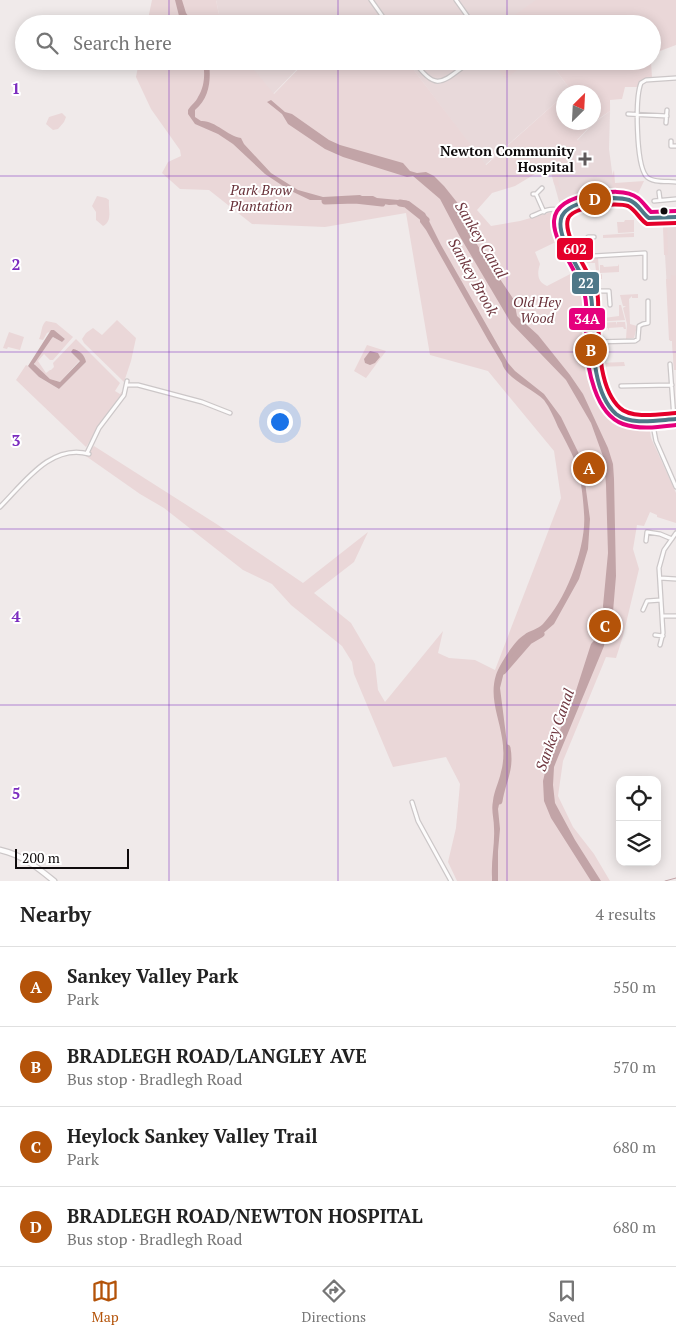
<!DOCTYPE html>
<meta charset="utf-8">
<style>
:root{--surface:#fff;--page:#f2f2f2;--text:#222;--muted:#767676;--line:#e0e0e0;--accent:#b45309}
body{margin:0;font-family:"PT Serif",serif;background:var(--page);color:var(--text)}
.controls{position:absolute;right:15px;bottom:15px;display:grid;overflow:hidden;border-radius:10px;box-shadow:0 2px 12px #0003}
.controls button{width:45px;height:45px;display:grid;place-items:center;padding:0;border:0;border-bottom:1px solid var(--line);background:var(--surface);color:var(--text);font:25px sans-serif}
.compass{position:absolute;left:556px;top:85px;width:45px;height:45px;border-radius:50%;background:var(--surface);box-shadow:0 2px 12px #0003;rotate:24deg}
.scale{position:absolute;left:15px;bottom:12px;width:114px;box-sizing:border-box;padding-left:5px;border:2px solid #0f0b0c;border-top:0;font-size:14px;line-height:18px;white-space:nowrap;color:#0f0b0c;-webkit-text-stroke:4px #fff;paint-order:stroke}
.you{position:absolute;left:279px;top:421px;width:18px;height:18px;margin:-12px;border:4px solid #fff;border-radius:50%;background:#1a73e8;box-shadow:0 0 0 8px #1a73e833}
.badge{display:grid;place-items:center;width:32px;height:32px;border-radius:50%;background:var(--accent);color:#fff;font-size:16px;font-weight:700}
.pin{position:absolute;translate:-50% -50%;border:2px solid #fff;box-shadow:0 1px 5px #0006}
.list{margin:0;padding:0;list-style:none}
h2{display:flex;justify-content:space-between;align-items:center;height:65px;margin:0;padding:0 20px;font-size:21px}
h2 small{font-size:16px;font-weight:400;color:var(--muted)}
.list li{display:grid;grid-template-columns:32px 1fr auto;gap:15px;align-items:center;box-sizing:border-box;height:80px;padding:0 20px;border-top:1px solid var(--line)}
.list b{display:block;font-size:19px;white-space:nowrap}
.list p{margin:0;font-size:16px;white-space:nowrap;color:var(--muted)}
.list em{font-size:16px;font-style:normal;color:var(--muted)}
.icon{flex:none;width:28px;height:28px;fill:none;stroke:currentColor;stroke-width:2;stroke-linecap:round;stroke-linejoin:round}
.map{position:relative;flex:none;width:676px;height:881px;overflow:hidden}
.search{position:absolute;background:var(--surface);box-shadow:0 2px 12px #0003;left:15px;right:15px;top:15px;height:55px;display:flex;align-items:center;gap:12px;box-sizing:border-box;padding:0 18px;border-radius:28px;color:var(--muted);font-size:19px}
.sheet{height:385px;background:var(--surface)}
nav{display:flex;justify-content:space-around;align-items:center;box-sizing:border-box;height:70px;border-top:1px solid var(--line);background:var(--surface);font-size:14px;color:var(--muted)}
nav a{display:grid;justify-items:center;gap:2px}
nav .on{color:var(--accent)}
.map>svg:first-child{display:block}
.built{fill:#e8d9da}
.green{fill:#ead7d8}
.water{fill:#c2a4a7}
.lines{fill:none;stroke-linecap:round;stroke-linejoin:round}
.stream{stroke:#c2a4a7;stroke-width:1}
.river{stroke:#c2a4a7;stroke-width:7}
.street-casing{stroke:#ccc7c8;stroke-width:5.5}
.secondary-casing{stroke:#ccc7c8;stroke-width:7}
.street{stroke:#fdfcfc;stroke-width:3}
.secondary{stroke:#fdfcfc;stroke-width:4.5}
.bus-1-casing{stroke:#fff;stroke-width:8}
.bus-2-casing{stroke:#fff;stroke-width:8}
.bus-3-casing{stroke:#fff;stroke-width:8}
.bus-1{stroke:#4e7888;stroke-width:4}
.bus-2{stroke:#e5007d;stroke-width:4}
.bus-3{stroke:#e4002b;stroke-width:4}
.grid{fill:none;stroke:#7b2cbf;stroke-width:1;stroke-opacity:0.55}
.poi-dot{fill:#5e595a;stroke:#fff;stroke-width:2}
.bus-dot{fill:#0f0b0c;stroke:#fff;stroke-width:2}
.labels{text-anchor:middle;stroke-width:4;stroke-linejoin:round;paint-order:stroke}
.poi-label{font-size:14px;font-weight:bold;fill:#0f0b0c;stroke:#fff;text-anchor:end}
.park-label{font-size:14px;font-style:italic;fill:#683139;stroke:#fff}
.water-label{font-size:15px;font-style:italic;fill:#703840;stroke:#fff}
.grid-label{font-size:16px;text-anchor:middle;font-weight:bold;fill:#7b2cbf;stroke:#fff;stroke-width:4;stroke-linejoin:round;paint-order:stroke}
.line-badge{stroke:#fff;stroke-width:2}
.badge-label{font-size:14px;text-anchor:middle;font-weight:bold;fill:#fff}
</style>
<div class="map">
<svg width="676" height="881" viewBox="0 0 676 881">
<rect width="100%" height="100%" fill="#f0eaea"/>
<path class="built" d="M216 0H614L583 24H221Z
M240 61H305L273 94Z
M407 61H549L570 89 567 92H564L563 96 485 165Z
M610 111 609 149 615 194 560 205 550 169 594 123Z
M676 219V370H674L672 341H670L663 220Z"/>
<path class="green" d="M152 0H216L221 24H147Z
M536 0H676V45L652 54V24H502Z
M139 61H240L255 71 274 94 306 61H407L486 165 563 96 564 122H594V92H567L570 89 549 61H651L652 78 643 79 637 87H625L622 99 610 100V111L594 122 577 140 581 143 572 150 558 178 559 186 562 191 560 192 558 187 554 184 550 165 515 186 492 193 477 210 491 226 520 221 555 211 560 214 557 226 560 240 535 252 540 264C537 273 537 282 547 286L576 271 562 245 564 244 589 296 590 322 589 323 588 326H590L595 384 617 418 626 422H647L649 424 651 438 676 493V523L657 517V515L650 512 644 526 637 525 633 549 639 569 623 636 616 658 606 657 563 761 558 796 573 827 594 854 610 881H457L448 862 456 828 460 784 446 757 393 767 354 674 352 662 342 646 291 605 272 584 243 570 164 508 140 494 83 454 94 446 218 525 303 583 368 532 354 562 314 593 351 623 375 664 378 690 385 702 443 631 438 653 449 658 475 660 495 670 561 498 554 451 488 371 430 355 406 213 325 227 252 224 209 190 180 189 162 173 168 162 181 156 180 150 151 109 136 77Z
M493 61H530L505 79Z
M62 113 66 117 64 122 58 129 53 130 46 124 49 117Z
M614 170 615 183 644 181 635 200C628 196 620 197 613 194L612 176Z
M586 184 592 197 598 194 600 196 608 190V194L605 196 570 202 573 199 572 196Z
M97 196 106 198 109 200C108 210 113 221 103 226L96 220V212L92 206Z
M625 220H634V232L618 233 617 222H624Z
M666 220 674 221V224L671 222 667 223 668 255H664L663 226 666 224Z
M634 233V237L603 238V235Z
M598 258 599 270H596L599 271 597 276 602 274V279H597L595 263H582L590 259Z
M619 264V272L600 273V265H603L604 267 618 266Z
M671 275 676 276V370H674L672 341 669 340 666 279H671Z
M638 294V298H632V296L629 299 630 324 637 326 634 338 626 339 627 324 623 308 626 306H623L620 295Z
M619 305H621L625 320 595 322V309H602L604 318 619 316Z
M117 320 136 338 131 361 124 382 84 343 82 339 86 333 93 328 102 335Z
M46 321 56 323 73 337 53 360H50L44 354 38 361 46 373 50 370H51L54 367 53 363 76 339 120 383 115 391 120 394 124 389 121 395 86 447 16 380 26 365 28 366 39 377 59 389 86 362 71 352 80 360 60 382 50 379 35 366V361L52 338 53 337 62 342 65 339 54 330 47 333 43 340 39 339C42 333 41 325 46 321Z
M616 322V325L617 322H625L626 329H624L623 327 609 328 608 331V328L599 329V337L605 338 597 340 596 323Z
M9 332 24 337 20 350 8 347 7 349 3 348Z
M367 345 386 351 366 378 354 371Z
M624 362 625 366 597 367V363Z"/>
<path class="water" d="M175 0H182L186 13 189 17 188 24H181Z
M203 61H209C211 80 210 97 195 110V117L201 121C215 120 227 136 241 138L244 144 271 173 298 190 323 197 360 195 362 196H373L377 198 409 201 425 213 441 245 508 363 515 371 544 394 561 417 582 460 590 519 588 549 579 579 554 624 540 636 527 640 504 672 500 688 509 759 498 809 500 829 498 851V881H492V877C491 860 495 844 494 828 494 818 491 811 493 801 494 791 499 782 501 772 504 762 504 749 502 738 499 717 489 697 496 675 499 665 515 640 524 635 530 630 537 630 543 624 566 600 587 546 584 513 583 496 581 477 575 461 570 449 564 438 558 427 554 418 550 408 544 400 533 389 505 378 502 363L488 340 426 230 420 222V214L406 204 389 205 364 200H310L289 190 265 174 233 144 218 134 195 124 188 114V110C191 105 196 102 198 97 205 86 205 73 203 61Z
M271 100 285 112 292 114 329 140 340 145 403 163 410 171 417 173 426 172 434 176 444 186 460 206 472 237 514 300 517 316 538 335 570 375 583 394 608 448 613 464 614 479 616 576 613 612 605 616 603 606 608 553 606 485 604 459 591 423 566 380 511 323 459 235 440 199 413 176 407 177 343 157 325 149 288 124 282 114 267 102Z
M51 330H54L65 339 62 342 53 337 52 338 34 364 50 379 60 382 80 361 71 352 73 349C79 350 85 355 86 362L59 389 39 377 28 366Z
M370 351 378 353 380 357 375 363 370 365 365 363 364 359Z
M598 636 603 637 605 640 604 646 558 757 554 767 553 785 555 803 575 840 601 881H591L551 818 544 801 543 781 549 755 573 700 591 644Z"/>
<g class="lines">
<path class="stream" d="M665 881 676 878"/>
<path class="river" d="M325 201 355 200 382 203
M400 203 406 204 426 220
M503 671 529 641 541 634
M499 801C502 781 511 770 507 748"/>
<defs>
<path id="street" d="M371 0 388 24
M456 0 473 24
M414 61C437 94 443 81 471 61
M676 78 646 80 641 83C635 98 636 163 646 176 651 183 668 181 676 182
M628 114 667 116
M666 123 667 110
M671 141V146H676
M659 192 660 200
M533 194H536L544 212
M536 194 542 188
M654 201 676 199
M532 216C542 212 554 205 563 213
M676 217 649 218C642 214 639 206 633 202 623 195 596 200 584 202 530 211 585 269 591 295 592 302 592 310 592 318 593 350 591 374 608 402 611 407 615 414 620 416 633 424 661 420 676 419
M593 255 587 250 585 243 588 237H594
M575 262 593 256 645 253V278
M589 291H609L610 305
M593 342 635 341 638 339 639 326 643 324 648 323V301
M670 364 674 419
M127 385H138L202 402 230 413
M621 386 672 385
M652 420 656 441 676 487
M87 453 99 428 124 395 127 381
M0 507C24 483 51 443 89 454
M646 541 647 532 660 534 672 539
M660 578 676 579
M643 610 647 601 661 600
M662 616H676
M655 635 663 636
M660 645 663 633 659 568 664 550 676 533
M412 802 418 821 451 881"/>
<path id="secondary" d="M0 850C22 855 37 867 54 881"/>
</defs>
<use href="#street" class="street-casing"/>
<use href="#secondary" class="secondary-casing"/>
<use href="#street" class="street"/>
<use href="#secondary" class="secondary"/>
<defs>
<path id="bus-1" d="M676 217 649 218C642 213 638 203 629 200 614 195 570 200 562 216 553 235 584 274 590 293 593 301 592 311 592 320 593 348 593 393 616 414 631 426 659 420 676 419"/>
<path id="bus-2" d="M676 211 651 212C646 207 643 202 638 198 626 189 607 192 593 194 516 206 575 258 585 296 588 310 586 327 586 342 587 367 595 414 623 424 640 430 659 427 676 425"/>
<path id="bus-3" d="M676 413C661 414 631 419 620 408 599 389 599 345 598 318 598 310 599 300 597 292 591 275 562 235 568 219 572 206 617 202 628 206 636 210 640 220 647 224L676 223"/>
</defs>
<use href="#bus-1" class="bus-1-casing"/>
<use href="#bus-2" class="bus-2-casing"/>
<use href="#bus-3" class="bus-3-casing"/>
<use href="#bus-1" class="bus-1"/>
<use href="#bus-2" class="bus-2"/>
<use href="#bus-3" class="bus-3"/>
</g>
<path class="grid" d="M169 0V24M338 0V24M507 0V24M169 61V881M338 61V881M507 61V881M0 176H676M0 352H676M0 529H676M0 705H676"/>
<path class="poi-dot" d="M582.5 151.5h5v5h5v5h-5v5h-5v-5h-5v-5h5z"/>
<circle class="bus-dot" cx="664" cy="211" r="4.5"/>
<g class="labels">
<g class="poi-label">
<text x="574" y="156">Newton Community<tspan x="574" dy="16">Hospital</tspan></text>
</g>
<g class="park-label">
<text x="261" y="195">Park Brow<tspan x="261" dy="16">Plantation</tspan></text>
<text x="537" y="307">Old Hey<tspan x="537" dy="16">Wood</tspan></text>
</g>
<g class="water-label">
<text transform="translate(481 240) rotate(59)" y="5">Sankey Canal</text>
<text transform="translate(473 277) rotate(61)" y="5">Sankey Brook</text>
<text transform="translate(555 730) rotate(-70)" y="5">Sankey Canal</text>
</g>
</g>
<g class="grid-label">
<text x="16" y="94">1</text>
<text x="16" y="270">2</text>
<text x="16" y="446">3</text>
<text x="16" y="622">4</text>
<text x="16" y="799">5</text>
</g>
<g class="line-badge">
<rect x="556" y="237" width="38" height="24" rx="5" fill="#e4002b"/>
<rect x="571" y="271" width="29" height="24" rx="5" fill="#4e7888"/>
<rect x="568" y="307" width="38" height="24" rx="5" fill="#e5007d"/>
</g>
<g class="badge-label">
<text x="575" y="254">602</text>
<text x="586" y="288">22</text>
<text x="587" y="324">34A</text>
</g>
</svg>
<div class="controls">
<button><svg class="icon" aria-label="locate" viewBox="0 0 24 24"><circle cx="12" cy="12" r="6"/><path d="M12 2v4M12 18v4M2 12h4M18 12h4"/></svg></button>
<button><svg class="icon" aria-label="layers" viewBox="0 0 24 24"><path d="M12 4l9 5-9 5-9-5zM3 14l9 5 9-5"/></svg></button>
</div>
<svg class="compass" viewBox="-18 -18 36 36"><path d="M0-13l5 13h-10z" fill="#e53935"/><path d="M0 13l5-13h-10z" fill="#767676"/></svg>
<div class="scale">200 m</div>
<div class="you"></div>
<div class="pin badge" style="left:589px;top:468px">A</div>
<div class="pin badge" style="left:591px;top:350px">B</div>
<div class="pin badge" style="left:605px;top:626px">C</div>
<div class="pin badge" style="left:595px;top:199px">D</div>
<div class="search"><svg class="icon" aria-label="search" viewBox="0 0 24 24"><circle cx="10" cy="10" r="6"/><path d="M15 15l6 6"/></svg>Search here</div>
</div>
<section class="sheet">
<h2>Nearby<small>4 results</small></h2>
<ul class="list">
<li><span class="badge">A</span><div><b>Sankey Valley Park</b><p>Park</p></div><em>550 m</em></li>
<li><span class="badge">B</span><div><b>BRADLEGH ROAD/LANGLEY AVE</b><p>Bus stop · Bradlegh Road</p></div><em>570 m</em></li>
<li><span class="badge">C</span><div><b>Heylock Sankey Valley Trail</b><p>Park</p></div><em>680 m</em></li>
<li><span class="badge">D</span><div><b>BRADLEGH ROAD/NEWTON HOSPITAL</b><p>Bus stop · Bradlegh Road</p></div><em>680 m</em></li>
</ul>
</section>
<nav>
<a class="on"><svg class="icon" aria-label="map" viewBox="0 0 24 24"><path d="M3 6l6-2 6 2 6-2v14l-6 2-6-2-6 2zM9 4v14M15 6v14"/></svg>Map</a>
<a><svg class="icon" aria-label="directions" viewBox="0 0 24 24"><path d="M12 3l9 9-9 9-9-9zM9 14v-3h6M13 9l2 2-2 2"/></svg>Directions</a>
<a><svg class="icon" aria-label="saved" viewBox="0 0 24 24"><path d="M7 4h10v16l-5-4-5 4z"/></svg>Saved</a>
</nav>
